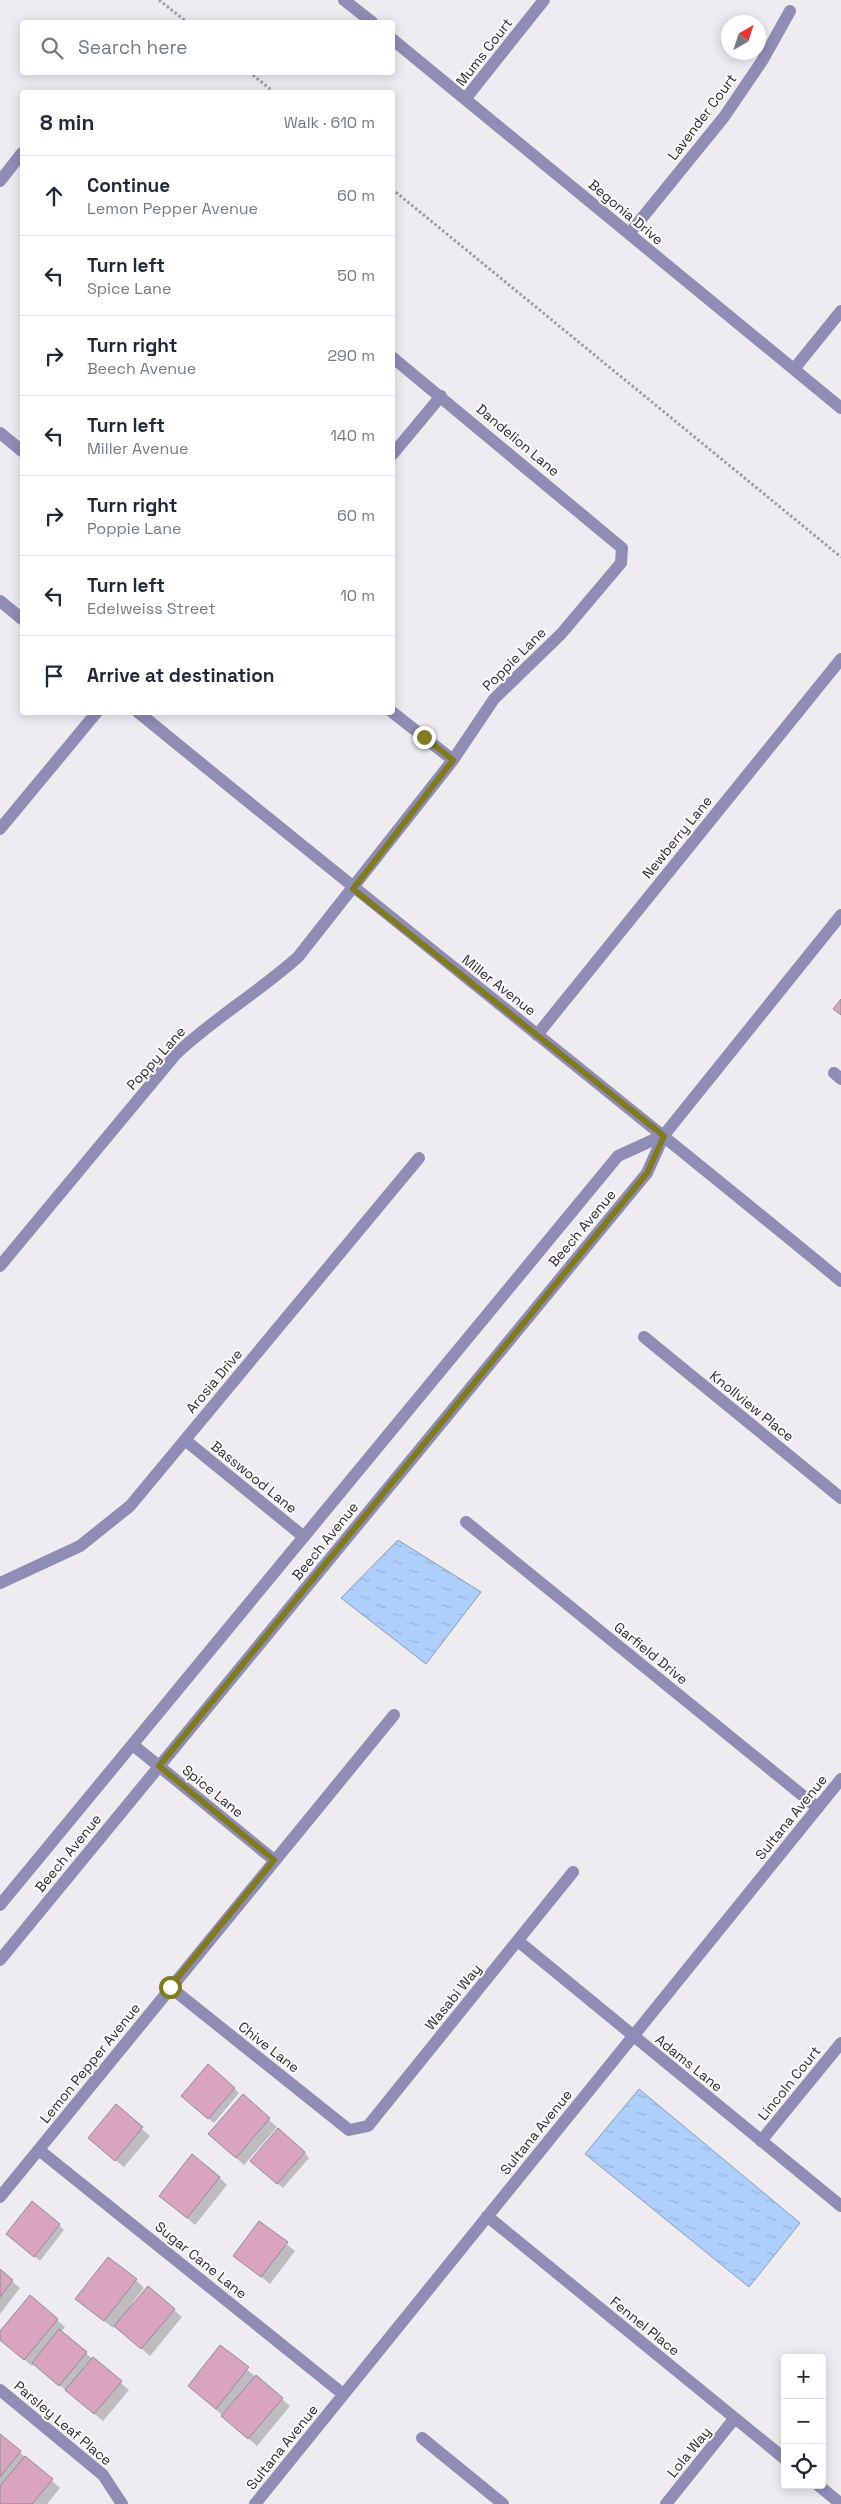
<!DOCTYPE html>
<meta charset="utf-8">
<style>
:root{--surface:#fff;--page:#f6f6f7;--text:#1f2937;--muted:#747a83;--line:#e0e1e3}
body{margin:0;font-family:"Space Grotesk",sans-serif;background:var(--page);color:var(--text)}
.controls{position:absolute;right:15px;bottom:15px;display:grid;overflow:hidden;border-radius:5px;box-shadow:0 2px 12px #0003}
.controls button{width:45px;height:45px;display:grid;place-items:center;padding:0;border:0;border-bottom:1px solid var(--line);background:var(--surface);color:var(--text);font:25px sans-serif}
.compass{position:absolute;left:721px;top:15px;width:45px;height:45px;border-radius:50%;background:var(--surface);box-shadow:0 2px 12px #0003;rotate:39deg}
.stop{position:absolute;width:15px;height:15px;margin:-11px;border:4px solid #807b22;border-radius:50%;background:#fff}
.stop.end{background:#807b22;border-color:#fff;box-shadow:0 1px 5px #0008}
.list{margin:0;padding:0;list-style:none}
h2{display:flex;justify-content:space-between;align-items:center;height:65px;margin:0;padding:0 20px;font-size:21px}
h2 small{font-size:16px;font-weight:400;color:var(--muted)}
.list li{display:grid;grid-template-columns:32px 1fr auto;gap:15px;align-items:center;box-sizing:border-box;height:80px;padding:0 20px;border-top:1px solid var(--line)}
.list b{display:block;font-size:19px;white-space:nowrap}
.list p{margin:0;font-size:16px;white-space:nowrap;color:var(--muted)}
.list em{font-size:16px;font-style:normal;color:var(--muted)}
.icon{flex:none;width:28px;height:28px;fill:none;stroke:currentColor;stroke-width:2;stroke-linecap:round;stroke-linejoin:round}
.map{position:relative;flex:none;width:841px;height:2504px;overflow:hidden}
.search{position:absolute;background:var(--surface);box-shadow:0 2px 12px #0003;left:20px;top:20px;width:375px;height:55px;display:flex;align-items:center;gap:12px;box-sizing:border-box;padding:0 18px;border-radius:5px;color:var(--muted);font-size:19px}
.panel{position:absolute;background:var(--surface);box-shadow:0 2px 12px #0003;left:20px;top:90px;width:375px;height:625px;border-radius:5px}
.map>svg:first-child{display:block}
.water{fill:url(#water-ripples);stroke:#879dbd}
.shadow{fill:#0003}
.building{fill:#d8a4bf;stroke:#918c8e}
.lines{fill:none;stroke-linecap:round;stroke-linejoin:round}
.path{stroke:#9e9ca0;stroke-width:3;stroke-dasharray:2.5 2.5;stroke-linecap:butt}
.minor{stroke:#8e8db5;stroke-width:12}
.route{stroke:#807b22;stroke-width:6}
.labels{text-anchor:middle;stroke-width:4;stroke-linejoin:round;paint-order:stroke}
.street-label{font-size:14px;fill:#2d2c2d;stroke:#fdfafe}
</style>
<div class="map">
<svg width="841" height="2504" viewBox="0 0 841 2504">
<defs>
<pattern id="water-ripples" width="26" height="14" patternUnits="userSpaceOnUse" patternTransform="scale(1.25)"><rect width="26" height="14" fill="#aecefb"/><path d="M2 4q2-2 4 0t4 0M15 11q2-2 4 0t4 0" fill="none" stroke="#96b1d7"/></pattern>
</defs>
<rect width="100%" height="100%" fill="#efecf1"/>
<path class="water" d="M398 1540 481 1592 426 1664 341 1598Z
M639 2089 800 2223 749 2287 585 2154Z"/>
<path class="shadow" d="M234 2088 239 2093 214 2123 187 2101Z
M243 2096 277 2127 244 2165 217 2141Z
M116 2106 150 2136 124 2167 97 2145Z
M304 2152 309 2158 283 2188 257 2166Z
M220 2178 227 2185 195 2225 160 2195Z
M259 2222 295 2251 270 2284 234 2255Z
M59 2225 64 2230 40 2261 13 2239Z
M0 2271 20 2288 0 2314Z
M136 2280 144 2288 132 2303 174 2310 182 2317 150 2356 115 2325 113 2328 77 2299Z
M57 2320 65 2327 61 2332 129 2390 103 2421 34 2364 32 2366 0 2339V2333Z
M220 2347 290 2406 257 2446 189 2386Z
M0 2435 60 2488 47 2504H0Z"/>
<path class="building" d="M841 999V1015L833 1009Z
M208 2064 235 2088 208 2119 181 2096Z
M243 2094 270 2118 236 2158 208 2134Z
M116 2104 143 2127 115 2161 88 2138Z
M278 2128 305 2152 277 2184 250 2161Z
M192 2154 220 2177 187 2218 159 2196Z
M32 2201 60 2224 34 2257 6 2234Z
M259 2221 288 2242 261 2277 233 2256Z
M108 2257 137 2279 104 2321 75 2299Z
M0 2269 13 2280 0 2297Z
M148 2286 175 2309 141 2349 114 2326Z
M30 2295 58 2319 24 2360 0 2340V2331Z
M59 2329 87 2352 59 2386 32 2363Z
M220 2345 249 2367 216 2409 188 2386Z
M93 2357 122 2381 94 2414 65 2390Z
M256 2375 283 2398 248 2439 221 2416Z
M0 2434 21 2451 0 2477Z
M25 2456 53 2479 32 2504H0V2486Z"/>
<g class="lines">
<path class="path" d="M159 0 187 22
M249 72 274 92
M392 189 841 557"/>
<path class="minor" d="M344 0 372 22
M392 39 841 408
M466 98 544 0
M0 181 22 153
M629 234 724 117 762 61 790 11
M794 369 841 311
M0 433 22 451
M392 455 441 396
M0 601 22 619
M138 712C371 903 608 1089 841 1281
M392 712 453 760
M0 829 97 712
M537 1035 841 659
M834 1073 841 1079
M0 1266 176 1054C214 1018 259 992 298 957L453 760 494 699 561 634 621 563 622 548 392 357
M644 1337 841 1498
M185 1440 304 1537
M466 1522 818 1808
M0 1583 80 1546 130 1506 419 1158
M133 1745 274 1860
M0 1905 618 1156 664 1135
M518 1941 841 2206
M0 1960 647 1173 664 1135 841 915
M170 1987 349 2130 368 2126 573 1872
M761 2141 841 2043
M39 2150 343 2394
M0 2197 394 1715
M487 2216 785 2459
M0 2390 103 2475 122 2504
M422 2438 503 2504
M818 2485 841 2504
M255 2504 841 1779
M666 2504 734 2419"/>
</g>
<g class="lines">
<path class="route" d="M170 1987 274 1860 159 1766 647 1173 664 1136 353 889 453 760 424 737"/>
</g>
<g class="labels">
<g class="street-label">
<text transform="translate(484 52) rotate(-52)" y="5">Mums Court</text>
<text transform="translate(702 117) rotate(-53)" y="5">Lavender Court</text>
<text transform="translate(626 212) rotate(40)" y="5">Begonia Drive</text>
<text transform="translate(518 440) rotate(40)" y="5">Dandelion Lane</text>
<text transform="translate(514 659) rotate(-45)" y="5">Poppie Lane</text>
<text transform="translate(677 837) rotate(-51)" y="5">Newberry Lane</text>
<text transform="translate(499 985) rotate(38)" y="5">Miller Avenue</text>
<text transform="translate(156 1058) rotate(-48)" y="5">Poppy Lane</text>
<text transform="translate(582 1228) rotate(-50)" y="5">Beech Avenue</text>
<text transform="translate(214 1381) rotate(-50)" y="5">Arosia Drive</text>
<text transform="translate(752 1406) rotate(39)" y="5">Knollview Place</text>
<text transform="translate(254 1477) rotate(39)" y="5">Basswood Lane</text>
<text transform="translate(325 1541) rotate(-51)" y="5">Beech Avenue</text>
<text transform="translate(651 1653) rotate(39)" y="5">Garfield Drive</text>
<text transform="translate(213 1791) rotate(39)" y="5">Spice Lane</text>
<text transform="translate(791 1817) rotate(-51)" y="5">Sultana Avenue</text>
<text transform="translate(68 1853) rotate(-51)" y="5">Beech Avenue</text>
<text transform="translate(453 1997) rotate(-51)" y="5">Wasabi Way</text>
<text transform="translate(269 2047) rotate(38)" y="5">Chive Lane</text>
<text transform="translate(90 2063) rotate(-51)" y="5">Lemon Pepper Avenue</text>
<text transform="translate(689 2063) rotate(39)" y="5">Adams Lane</text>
<text transform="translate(789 2083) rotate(-51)" y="5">Lincoln Court</text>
<text transform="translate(536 2132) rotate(-51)" y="5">Sultana Avenue</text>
<text transform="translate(201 2260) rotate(39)" y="5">Sugar Cane Lane</text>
<text transform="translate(645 2326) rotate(39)" y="5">Fennel Place</text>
<text transform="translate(63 2423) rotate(40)" y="5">Parsley Leaf Place</text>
<text transform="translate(282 2447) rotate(-51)" y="5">Sultana Avenue</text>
<text transform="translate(689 2452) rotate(-51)" y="5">Lola Way</text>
</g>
</g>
</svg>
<div class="controls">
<button>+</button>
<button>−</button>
<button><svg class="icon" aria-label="locate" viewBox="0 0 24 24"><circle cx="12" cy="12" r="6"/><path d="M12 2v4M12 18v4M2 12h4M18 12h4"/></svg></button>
</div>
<svg class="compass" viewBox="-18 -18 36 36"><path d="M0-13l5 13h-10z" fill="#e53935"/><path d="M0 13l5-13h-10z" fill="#747a83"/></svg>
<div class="stop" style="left:170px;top:1987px"></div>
<div class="stop end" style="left:424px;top:737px"></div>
<div class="search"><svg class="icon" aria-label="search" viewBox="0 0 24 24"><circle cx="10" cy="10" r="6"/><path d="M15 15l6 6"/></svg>Search here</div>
<section class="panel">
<h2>8 min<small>Walk · 610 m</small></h2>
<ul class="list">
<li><svg class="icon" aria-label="ahead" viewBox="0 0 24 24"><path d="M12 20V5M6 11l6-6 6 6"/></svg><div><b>Continue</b><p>Lemon Pepper Avenue</p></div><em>60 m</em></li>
<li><svg class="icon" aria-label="left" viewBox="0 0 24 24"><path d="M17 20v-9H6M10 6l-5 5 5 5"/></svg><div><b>Turn left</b><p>Spice Lane</p></div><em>50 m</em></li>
<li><svg class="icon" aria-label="right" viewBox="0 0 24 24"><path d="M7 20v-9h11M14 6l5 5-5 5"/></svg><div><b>Turn right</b><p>Beech Avenue</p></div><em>290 m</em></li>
<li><svg class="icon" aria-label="left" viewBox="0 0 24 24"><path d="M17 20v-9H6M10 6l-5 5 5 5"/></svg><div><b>Turn left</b><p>Miller Avenue</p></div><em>140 m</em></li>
<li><svg class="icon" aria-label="right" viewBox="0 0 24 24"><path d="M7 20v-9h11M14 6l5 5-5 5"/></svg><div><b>Turn right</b><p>Poppie Lane</p></div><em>60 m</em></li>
<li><svg class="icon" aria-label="left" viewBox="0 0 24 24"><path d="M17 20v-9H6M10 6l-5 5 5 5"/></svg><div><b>Turn left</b><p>Edelweiss Street</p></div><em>10 m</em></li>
<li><svg class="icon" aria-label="arrive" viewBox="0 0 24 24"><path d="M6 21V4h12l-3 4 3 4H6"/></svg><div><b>Arrive at destination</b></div></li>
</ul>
</section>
</div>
